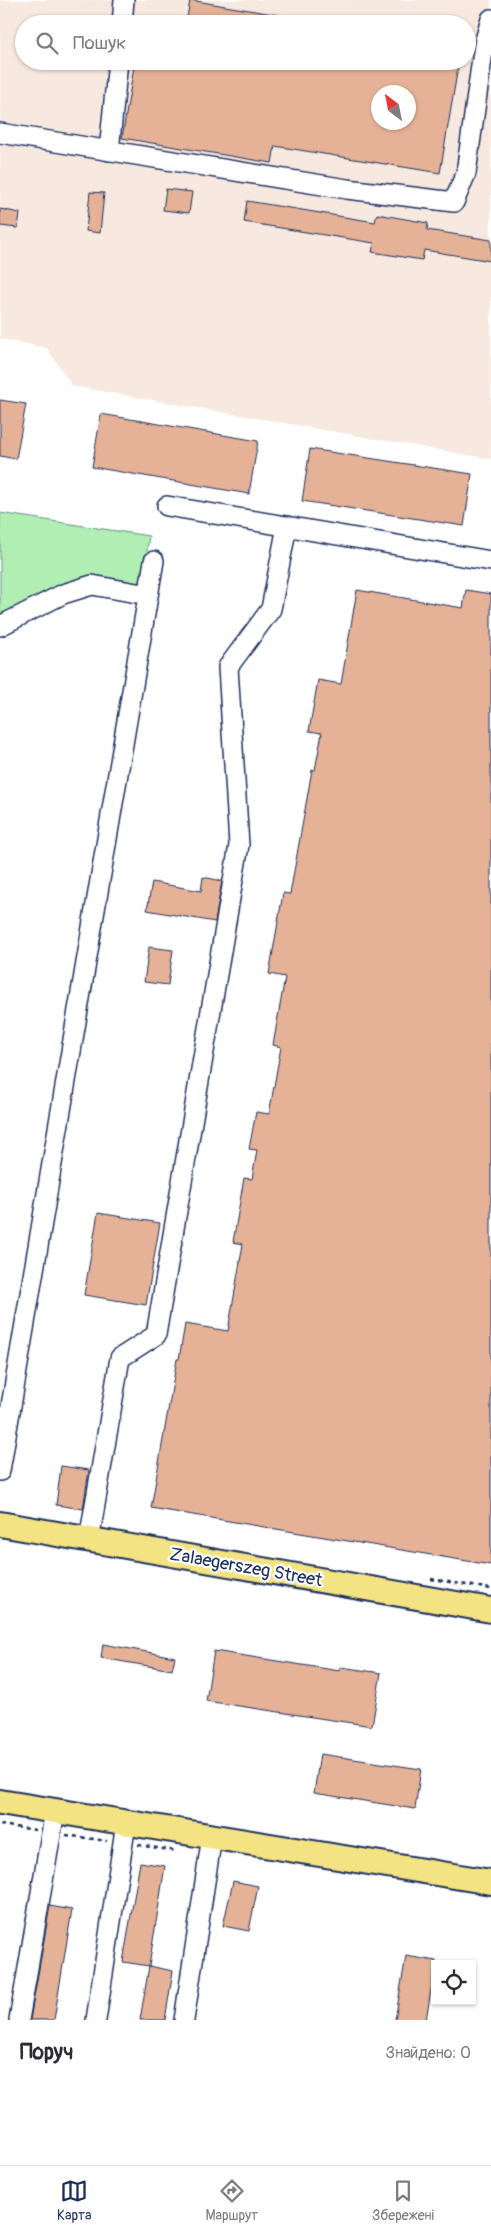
<!DOCTYPE html>
<html lang="uk">
<meta charset="utf-8">
<style>
:root{--surface:#fff;--page:#f2f2f3;--text:#2b2b33;--muted:#7c7c81;--line:#e1e1e2;--accent:#1b2f5e}
body{margin:0;font-family:Pangolin,sans-serif;background:var(--page);color:var(--text)}
.controls{position:absolute;right:15px;bottom:15px;display:grid;overflow:hidden;border-radius:0px;box-shadow:0 1px 4px #0004}
.controls button{width:45px;height:45px;display:grid;place-items:center;padding:0;border:0;border-bottom:1px solid var(--line);background:var(--surface);color:var(--text);font:25px sans-serif}
.compass{position:absolute;left:371px;top:85px;width:45px;height:45px;border-radius:50%;background:var(--surface);box-shadow:0 1px 4px #0004;rotate:328deg}
.list{margin:0;padding:0;list-style:none}
h2{display:flex;justify-content:space-between;align-items:center;height:65px;margin:0;padding:0 20px;font-size:21px}
h2 small{font-size:16px;font-weight:400;color:var(--muted)}
.icon{flex:none;width:28px;height:28px;fill:none;stroke:currentColor;stroke-width:2;stroke-linecap:round;stroke-linejoin:round}
.map{position:relative;flex:none;width:491px;height:2020px;overflow:hidden}
.search{position:absolute;background:var(--surface);box-shadow:0 1px 4px #0004;left:15px;right:15px;top:15px;height:55px;display:flex;align-items:center;gap:12px;box-sizing:border-box;padding:0 18px;border-radius:28px;color:var(--muted);font-size:19px}
.sheet{height:145px;background:var(--surface)}
nav{display:flex;justify-content:space-around;align-items:center;box-sizing:border-box;height:70px;border-top:1px solid var(--line);background:var(--surface);font-size:14px;color:var(--muted)}
nav a{display:grid;justify-items:center;gap:2px}
nav .on{color:var(--accent)}
.map>svg:first-child{display:block}
.built{fill:#f7e8e0;fill-rule:evenodd}
.green{fill:#b1eeb4;stroke:#668e89}
.building{fill:#e5b297;stroke:#1b2f5e;fill-rule:evenodd}
.lines{fill:none;stroke-linecap:round;stroke-linejoin:round}
.minor-casing{stroke:#1b2f5e;stroke-width:22}
.major-casing{stroke:#1b2f5e;stroke-width:28}
.path{stroke:#1b2f5e;stroke-width:2.5;stroke-dasharray:4 4;stroke-linecap:butt}
.minor{stroke:#fff;stroke-width:19}
.major{stroke:#f4e382;stroke-width:24}
.labels{text-anchor:middle;stroke-width:4.5;stroke-linejoin:round;paint-order:stroke}
.street-label{font-size:18px;fill:#1b2f5e;stroke:#fff}
</style>
<div class="map">
<svg width="491" height="2020" viewBox="0 0 491 2020">
<rect width="100%" height="100%" fill="#fff"/>
<filter id="ink" filterUnits="userSpaceOnUse"><feTurbulence type="fractalNoise" baseFrequency=".02" numOctaves="2"/><feDisplacementMap in="SourceGraphic" scale="10" xChannelSelector="R" yChannelSelector="G"/><feConvolveMatrix kernelMatrix="1 2 1 2 8 2 1 2 1" color-interpolation-filters="sRGB"/></filter>
<g filter="url(#ink)">
<path class="built" d="M0 0H491V459L72 386 47 348 0 339ZM24 24H467V61H24ZM378 92H408V122H378Z"/>
<path class="green" d="M0 513 149 536 142 587 92 578 57 586 0 616Z"/>
<path class="building" d="M190 0 296 18 295 24H186Z
M135 61H459L440 173 275 146 272 163 122 138ZM378 92H408V122H378Z
M166 189 192 192 189 213 163 210Z
M90 192 104 193 100 233 86 231Z
M247 201 375 222 377 214 428 223 427 230 491 240V261L424 250 422 260 372 252 374 243 244 222Z
M0 209 20 213 18 228 0 226Z
M0 400 26 404 16 459 0 456Z
M101 414 258 441 249 494 92 467Z
M310 449 472 474 464 526 302 501Z
M357 590 463 608 466 590 491 594V1565L151 1508 177 1359H179L185 1324 228 1331 243 1244 233 1242 244 1178 252 1179 257 1150 249 1149 256 1112 269 1114 281 1047 273 1045 285 977 269 974 283 893 290 894 312 770H315L322 733 309 731 318 680 341 684Z
M203 877 222 881 215 922 147 910 152 882 201 891Z
M149 947 173 950 168 985 144 982Z
M98 1213 160 1223 146 1305 84 1295Z
M61 1466 89 1470 83 1509 56 1505Z
M103 1644 175 1657 172 1670 101 1658Z
M214 1651 340 1671 341 1667 381 1673 372 1726 206 1701Z
M320 1754 421 1769 415 1809 314 1793Z
M140 1862 165 1866 149 1966 123 1962Z
M233 1881 258 1886 249 1931 223 1926Z
M50 1906 72 1910 54 2020H30Z
M406 1956 436 1961 426 2020H395Z
M149 1966 173 1971 165 2020H140Z"/>
<g class="lines">
<defs>
<path id="minor" d="M122 24 124 0
M0 133 347 189 454 202 466 173 484 44 491 19
M109 151 118 61
M167 506 491 561
M0 626 63 594 92 585 148 595
M0 1471 154 561
M89 1540 120 1358 156 1335 239 845 228 667 271 609 287 526
M19 2020 55 1811
M96 2020 126 1823
M184 2020 212 1836"/>
<path id="major" d="M0 1524 491 1610
M0 1802 491 1882"/>
</defs>
<use href="#minor" class="minor-casing"/>
<use href="#major" class="major-casing"/>
<path class="path" d="M431 1579 491 1589
M0 1825 36 1830
M66 1835 107 1841
M138 1845 177 1851"/>
<use href="#minor" class="minor"/>
<use href="#major" class="major"/>
</g>
</g>
<g class="labels">
<g class="street-label">
<text transform="translate(246 1567) rotate(10)" y="6">Zalaegerszeg Street</text>
</g>
</g>
</svg>
<div class="controls">
<button><svg class="icon" aria-label="locate" viewBox="0 0 24 24"><circle cx="12" cy="12" r="6"/><path d="M12 2v4M12 18v4M2 12h4M18 12h4"/></svg></button>
</div>
<svg class="compass" viewBox="-18 -18 36 36"><path d="M0-13l5 13h-10z" fill="#e53935"/><path d="M0 13l5-13h-10z" fill="#7c7c81"/></svg>
<div class="search"><svg class="icon" aria-label="search" viewBox="0 0 24 24"><circle cx="10" cy="10" r="6"/><path d="M15 15l6 6"/></svg>Пошук</div>
</div>
<section class="sheet">
<h2>Поруч<small>Знайдено: 0</small></h2>
<ul class="list">
</ul>
</section>
<nav>
<a class="on"><svg class="icon" aria-label="map" viewBox="0 0 24 24"><path d="M3 6l6-2 6 2 6-2v14l-6 2-6-2-6 2zM9 4v14M15 6v14"/></svg>Карта</a>
<a><svg class="icon" aria-label="directions" viewBox="0 0 24 24"><path d="M12 3l9 9-9 9-9-9zM9 14v-3h6M13 9l2 2-2 2"/></svg>Маршрут</a>
<a><svg class="icon" aria-label="saved" viewBox="0 0 24 24"><path d="M7 4h10v16l-5-4-5 4z"/></svg>Збережені</a>
</nav>
